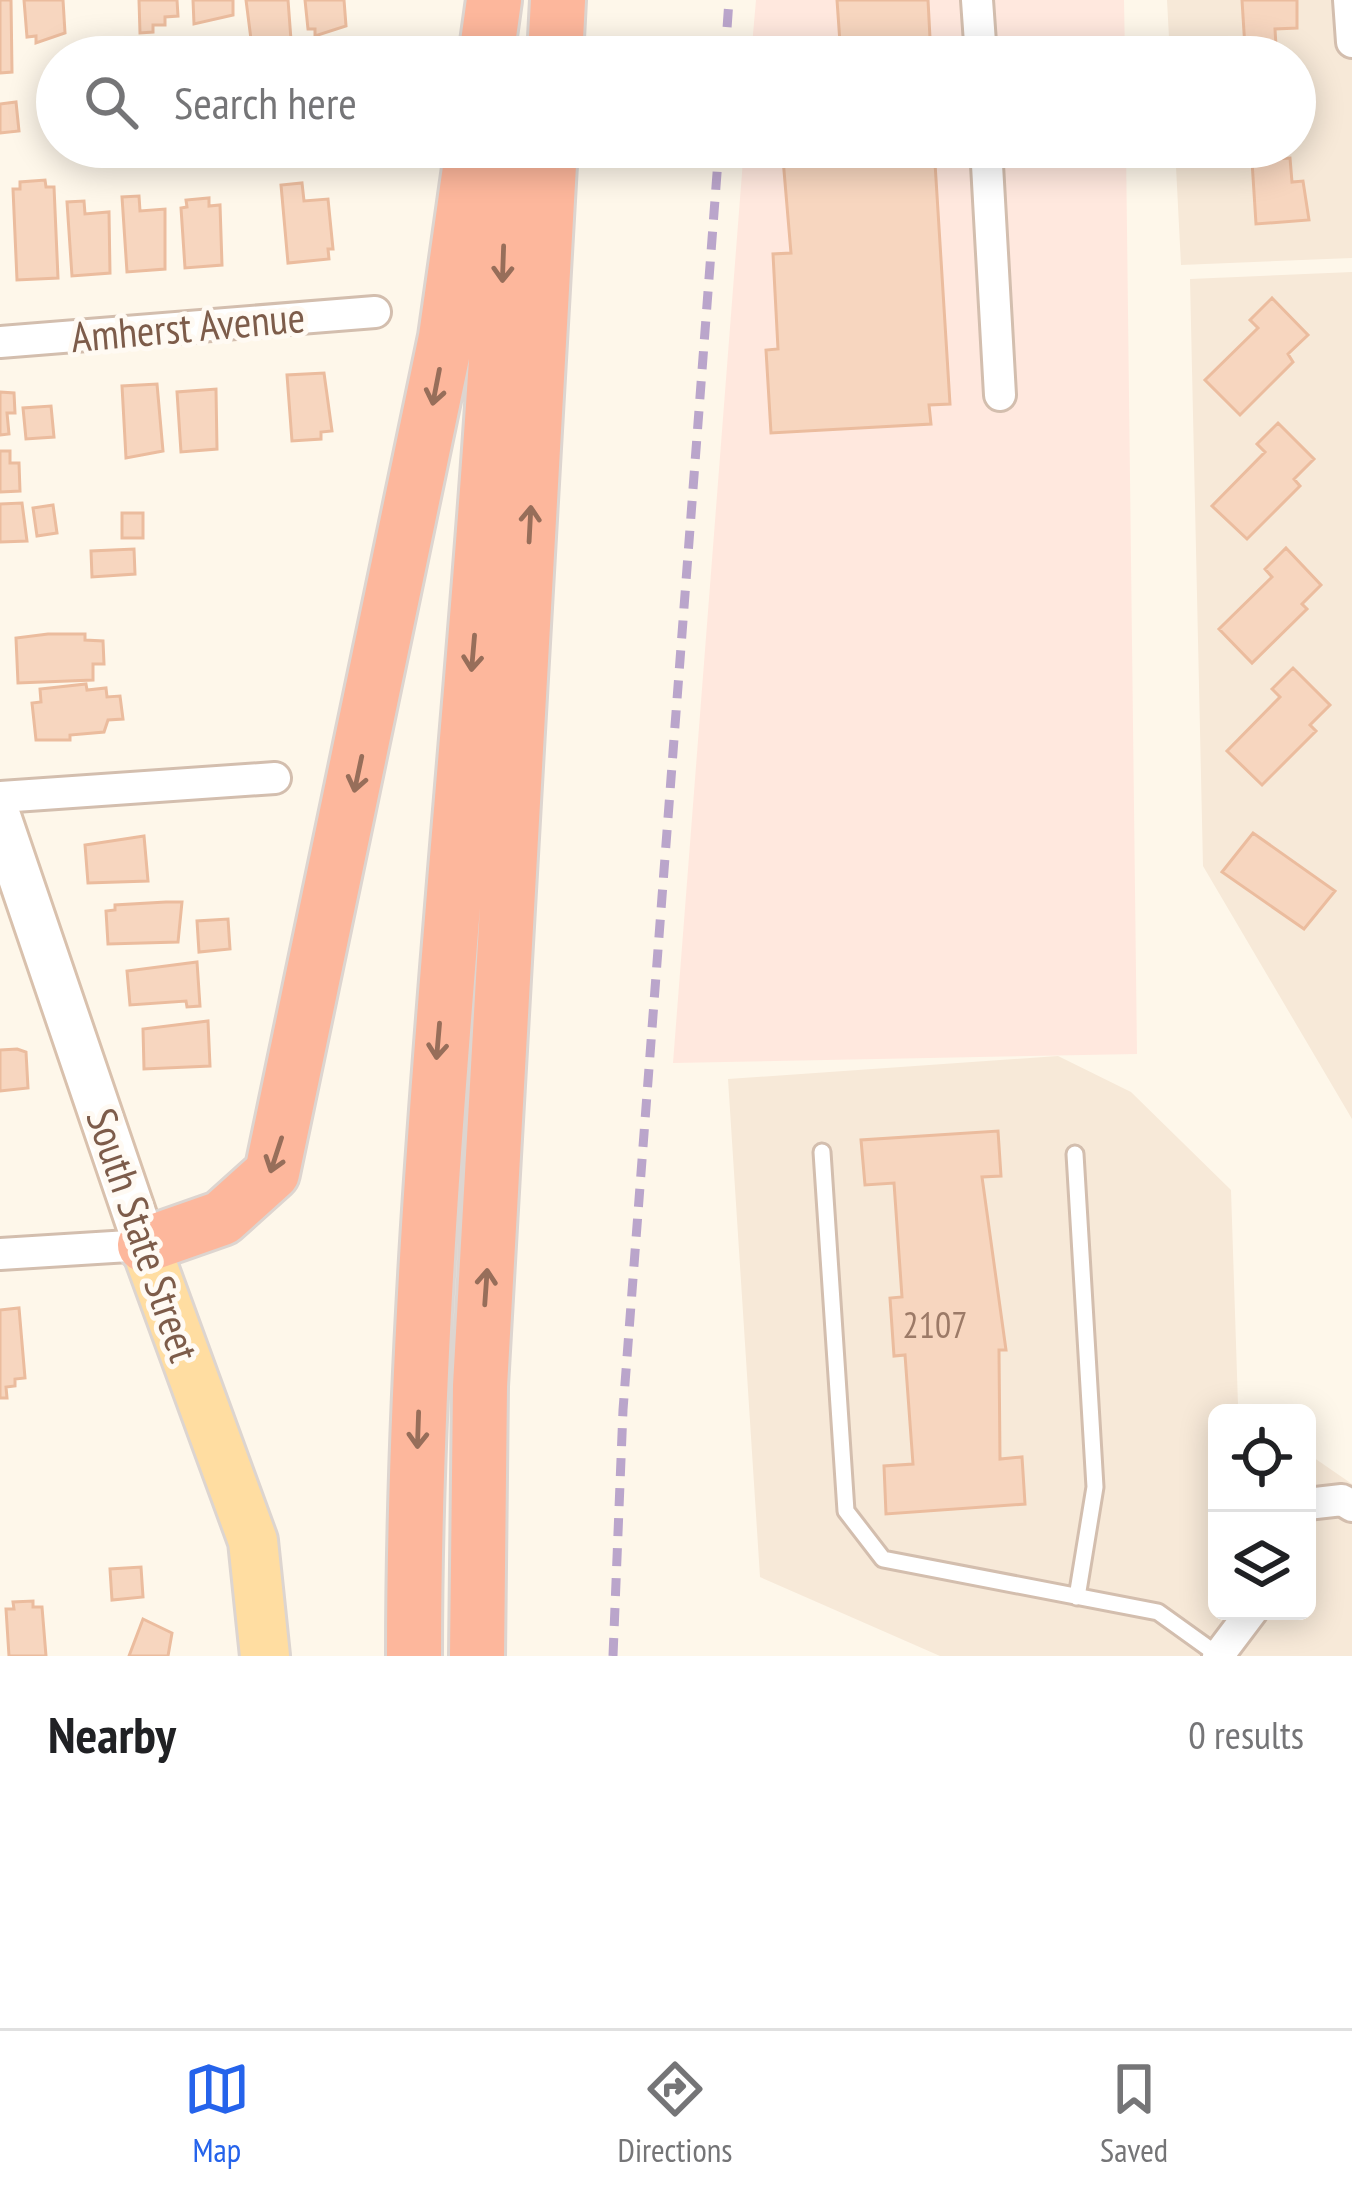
<!DOCTYPE html>
<style>
:root{--surface:#fff;--page:#f2f2f2;--text:#202124;--muted:#757577;--line:#e0e0e0;--accent:#2563eb}
body{margin:0;font-family:"PT Sans Narrow",sans-serif;background:var(--page);color:var(--text)}
.controls{position:absolute;right:36px;bottom:36px;display:grid;overflow:hidden;border-radius:18px;box-shadow:0 6px 30px #0003}
.controls button{width:108px;height:108px;display:grid;place-items:center;padding:0;border:0;border-bottom:3px solid var(--line);background:var(--surface);color:var(--text);font:60px sans-serif}
.list{margin:0;padding:0;list-style:none}
h2{display:flex;justify-content:space-between;align-items:center;height:156px;margin:0;padding:0 48px;font-size:51px}
h2 small{font-size:39px;font-weight:400;color:var(--muted)}
.icon{flex:none;width:66px;height:66px;fill:none;stroke:currentColor;stroke-width:2;stroke-linecap:round;stroke-linejoin:round}
.map{position:relative;flex:none;width:1352px;height:1656px;overflow:hidden}
.search{position:absolute;background:var(--surface);box-shadow:0 6px 30px #0003;left:36px;right:36px;top:36px;height:132px;display:flex;align-items:center;gap:30px;box-sizing:border-box;padding:0 42px;border-radius:66px;color:var(--muted);font-size:45px}
.sheet{height:372px;background:var(--surface)}
nav{display:flex;justify-content:space-around;align-items:center;box-sizing:border-box;height:168px;border-top:3px solid var(--line);background:var(--surface);font-size:33px;color:var(--muted)}
nav a{display:grid;justify-items:center;gap:6px}
nav .on{color:var(--accent)}
.map>svg:first-child{display:block}
.residential{fill:#f7e9d8}
.commercial{fill:#ffe8de}
.building{fill:#f7d6bf;stroke:#ebbc9e;stroke-width:3}
.lines{fill:none;stroke-linecap:round;stroke-linejoin:round}
.lane-casing{stroke:#d3beae;stroke-width:21}
.street-casing{stroke:#d3beae;stroke-width:36}
.secondary-casing{stroke:#d9c1ad;stroke-width:48}
.primary-casing{stroke:#ddd5d0;stroke-width:54}
.highway-casing{stroke:#ddd5d0;stroke-width:60}
.lane{stroke:#fff;stroke-width:15}
.street{stroke:#fff;stroke-width:30}
.secondary{stroke:#fff;stroke-width:42}
.primary{stroke:#ffdda1;stroke-width:48}
.highway{stroke:#fdb79c;stroke-width:54}
.rail{stroke:#baa5cb;stroke-width:9;stroke-dasharray:18 12;stroke-linecap:butt}
.oneway{stroke:#976e5a}
.labels{text-anchor:middle;stroke-width:10;stroke-linejoin:round;paint-order:stroke}
.number-label{font-size:36px;fill:#9c7a67}
.street-label{font-size:42px;fill:#7d5c4a;stroke:#fffaf3}
</style>
<div class="map">
<svg width="1352" height="1656" viewBox="0 0 1352 1656">
<rect width="100%" height="100%" fill="#fef7ea"/>
<path class="residential" d="M1167 0H1352V258L1181 265 1175 147H1295V57H1170Z
M1352 272V1119L1203 866 1190 279Z
M1058 1056 1131 1092 1231 1190 1238 1405 1249 1413H1217V1611H1307V1453L1352 1484V1656H940L760 1577 728 1079Z"/>
<path class="commercial" d="M756 0H1124L1125 57H751Z
M744 147H1126L1137 1054 673 1063Z"/>
<path class="building" d="M0 0H11L12 72 0 73Z
M24 0H63L65 33 36 43V36L27 37Z
M139 0H177L178 16 165 17V25H153V32L140 33Z
M193 0H233V15L194 24Z
M246 0H288L292 53 253 55Z
M305 0H344L346 26 315 36V29H308Z
M837 0H928L931 57H841Z
M1242 0H1297V28L1275 29 1276 46 1245 48Z
M16 102 19 131 0 133V104Z
M782 147H934L950 404 929 405 931 424 771 433 766 350 778 349 773 254 791 253Z
M1290 158 1292 182 1303 181 1309 220 1256 224 1252 161Z
M45 180 46 187H54L58 278 17 280 13 189H20V182Z
M302 183 304 201 328 199 333 249H328L329 259 288 263 281 185Z
M139 196 140 211 165 209V269L127 272 122 197Z
M209 198V206L220 205 222 265 185 268 181 208 187 207 186 200Z
M84 201 85 214 109 212 110 273 72 276 67 202Z
M1272 298 1308 335 1288 354 1293 362 1240 415 1205 380 1258 328 1250 320Z
M324 373 332 431 321 432V439L292 441 287 375Z
M157 384 163 451 126 458 122 386Z
M216 389 217 449 181 452 177 392Z
M0 392 14 393 15 413H7L9 434 0 435Z
M51 406 54 437 26 439 23 408Z
M1278 423 1314 459 1294 479 1300 486 1247 539 1212 506 1265 452 1257 444Z
M0 451H10V463H19L20 491 0 492Z
M22 503 27 541 0 542V504Z
M53 505 57 533 37 536 33 508Z
M122 513H143V538H122Z
M1286 548 1321 585 1302 604 1307 609 1252 663 1219 629 1272 577 1265 569Z
M134 549 135 574 92 577 91 551Z
M48 634H85V640L103 641 104 664H93V680L18 683 16 638Z
M1293 668 1330 705 1310 725 1316 731 1262 785 1227 751 1280 697 1272 689Z
M86 684 87 690 106 688 107 697 120 696 123 719 108 720 104 732 70 735V740H36L32 703 41 702 40 689Z
M1253 833 1335 891 1304 929 1222 872Z
M144 836 148 881 88 883 85 845Z
M166 902H182L178 942 108 944 106 911 115 910V905Z
M228 919 230 949 199 952 197 921Z
M197 962 200 1006 187 1007 186 1001 130 1005 127 971Z
M208 1021 210 1066 144 1069 143 1029Z
M17 1049 26 1052 28 1088 0 1091V1050Z
M998 1131 1001 1176 982 1177 1006 1350H999L1000 1459 1022 1457 1025 1504 886 1514 884 1466 913 1464 905 1355 894 1356 890 1298 902 1297 894 1183 865 1185 861 1140Z
M19 1308 25 1378 15 1379V1386L6 1387 7 1398H0V1310Z
M141 1567 143 1597 112 1600 110 1569Z
M33 1601V1607H42L46 1656H9L6 1609H14L13 1602Z
M143 1619 172 1633 168 1656H129Z"/>
<g class="lines">
<defs>
<path id="lane" d="M822 1152 846 1511 883 1559 1158 1612 1218 1655
M1075 1154 1095 1487 1077 1597"/>
<path id="street" d="M977 0 981 57
M1349 0 1352 42
M986 147 1000 395
M0 342 375 312
M0 797 275 778
M0 1254 145 1245
M1307 1504 1342 1500 1352 1506
M1218 1656 1252 1611"/>
<path id="secondary" d="M0 819 145 1245"/>
<path id="primary" d="M145 1245 253 1541 265 1656"/>
<path id="highway" d="M486 57 494 0
M555 57 558 0
M145 1245 222 1218 272 1173 446 337 473 147
M414 1656C414 1151 488 651 507 147
M477 1656 480 1386 550 147"/>
</defs>
<use href="#lane" class="lane-casing"/>
<use href="#street" class="street-casing"/>
<use href="#secondary" class="secondary-casing"/>
<use href="#primary" class="primary-casing"/>
<use href="#highway" class="highway-casing"/>
<use href="#lane" class="lane"/>
<use href="#street" class="street"/>
<use href="#secondary" class="secondary"/>
<use href="#primary" class="primary"/>
<use href="#highway" class="highway"/>
<path class="rail" d="M725 57 729 0
M613 1656 623 1410 719 147"/>
</g>
<defs><path id="oneway-shaft" d="M-6 0H5M1.5-3L5.5 0L1.5 3" fill="none" stroke-width="1.6" stroke-linecap="round" stroke-linejoin="round" transform="scale(3)"/></defs>
<g class="oneway">
<use href="#oneway-shaft" transform="translate(503 264) rotate(92)"/>
<use href="#oneway-shaft" transform="translate(436 387) rotate(101)"/>
<use href="#oneway-shaft" transform="translate(530 524) rotate(-87)"/>
<use href="#oneway-shaft" transform="translate(473 653) rotate(95)"/>
<use href="#oneway-shaft" transform="translate(358 774) rotate(102)"/>
<use href="#oneway-shaft" transform="translate(438 1041) rotate(95)"/>
<use href="#oneway-shaft" transform="translate(276 1155) rotate(108)"/>
<use href="#oneway-shaft" transform="translate(486 1287) rotate(-86)"/>
<use href="#oneway-shaft" transform="translate(418 1430) rotate(92)"/>
</g>
<g class="labels">
<g class="number-label">
<text x="935" y="1338">2107</text>
</g>
<g class="street-label">
<text transform="translate(188 327) rotate(-5)" y="15">Amherst Avenue</text>
<text transform="translate(143 1235) rotate(71)" y="15">South State Street</text>
</g>
</g>
</svg>
<div class="controls">
<button><svg class="icon" aria-label="locate" viewBox="0 0 24 24"><circle cx="12" cy="12" r="6"/><path d="M12 2v4M12 18v4M2 12h4M18 12h4"/></svg></button>
<button><svg class="icon" aria-label="layers" viewBox="0 0 24 24"><path d="M12 4l9 5-9 5-9-5zM3 14l9 5 9-5"/></svg></button>
</div>
<div class="search"><svg class="icon" aria-label="search" viewBox="0 0 24 24"><circle cx="10" cy="10" r="6"/><path d="M15 15l6 6"/></svg>Search here</div>
</div>
<section class="sheet">
<h2>Nearby<small>0 results</small></h2>
<ul class="list">
</ul>
</section>
<nav>
<a class="on"><svg class="icon" aria-label="map" viewBox="0 0 24 24"><path d="M3 6l6-2 6 2 6-2v14l-6 2-6-2-6 2zM9 4v14M15 6v14"/></svg>Map</a>
<a><svg class="icon" aria-label="directions" viewBox="0 0 24 24"><path d="M12 3l9 9-9 9-9-9zM9 14v-3h6M13 9l2 2-2 2"/></svg>Directions</a>
<a><svg class="icon" aria-label="saved" viewBox="0 0 24 24"><path d="M7 4h10v16l-5-4-5 4z"/></svg>Saved</a>
</nav>
